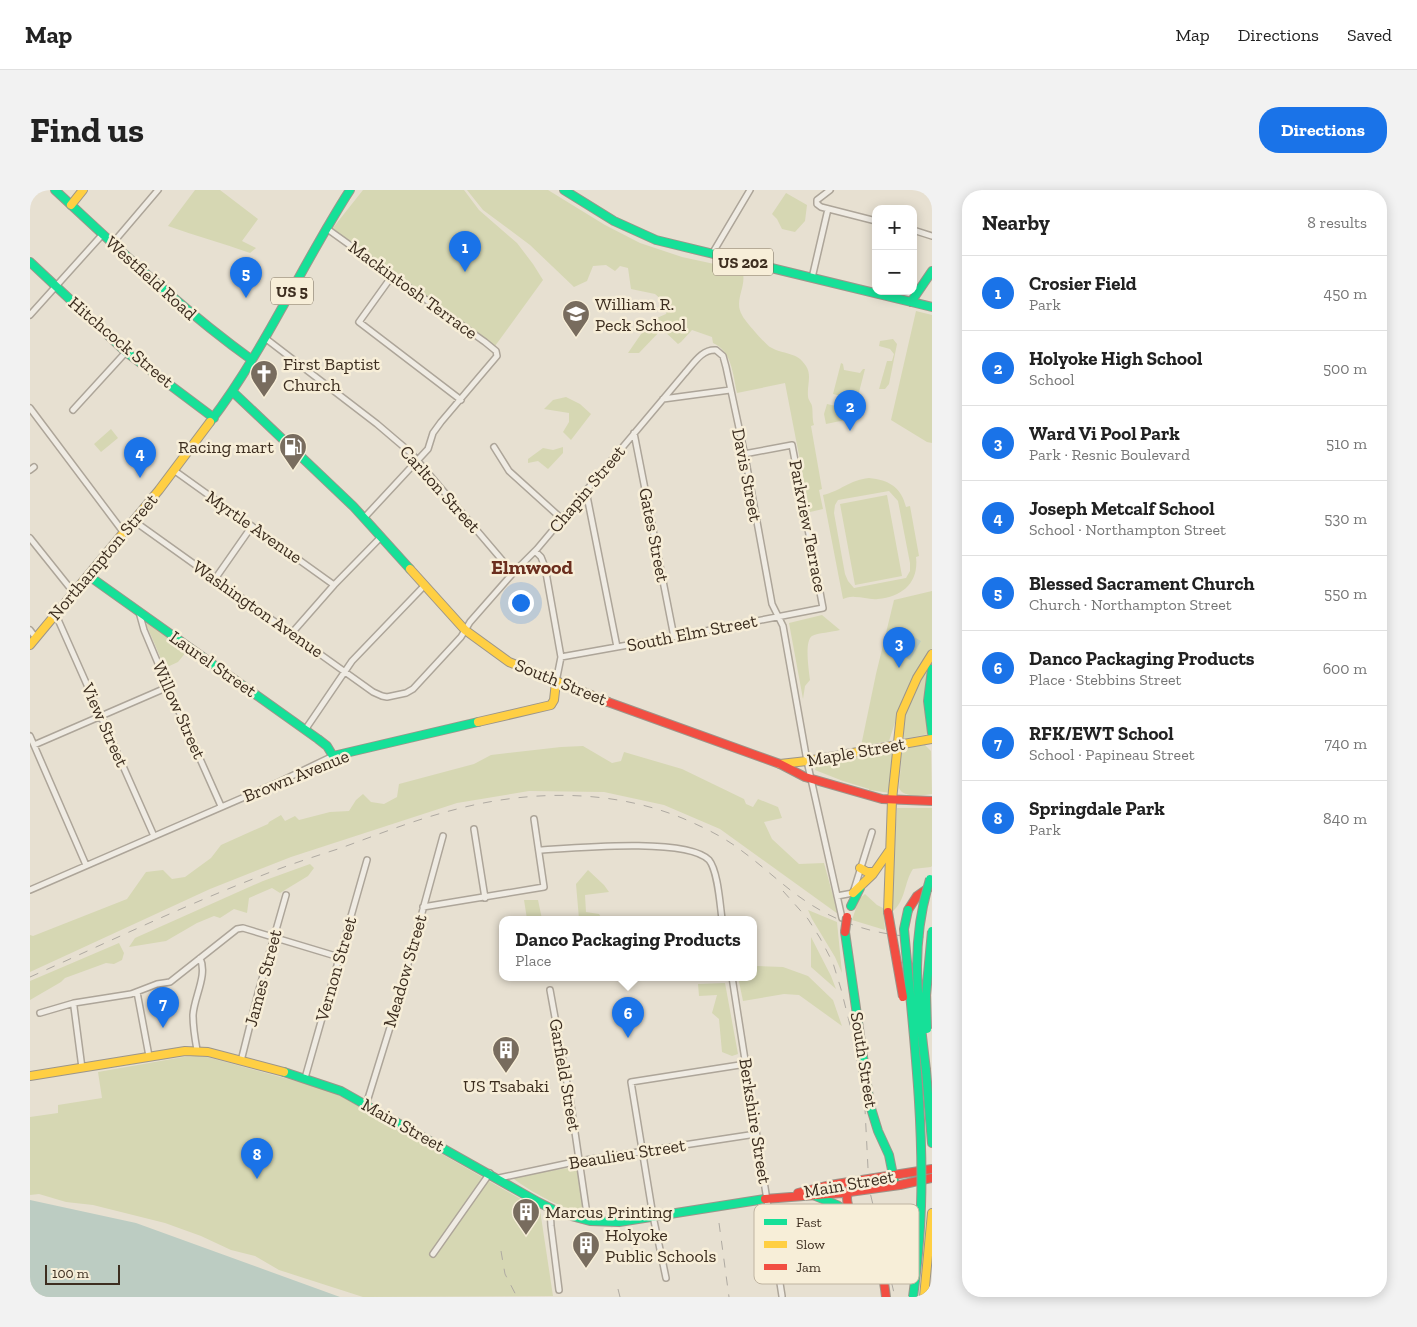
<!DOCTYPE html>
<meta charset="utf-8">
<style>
:root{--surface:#fff;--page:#f2f2f2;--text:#222;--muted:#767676;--line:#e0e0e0;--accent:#1a73e8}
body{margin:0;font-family:"Zilla Slab",serif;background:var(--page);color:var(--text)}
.controls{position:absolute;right:15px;top:15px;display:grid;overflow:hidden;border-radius:10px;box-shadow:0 2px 12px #0003}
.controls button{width:45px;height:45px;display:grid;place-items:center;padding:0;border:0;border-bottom:1px solid var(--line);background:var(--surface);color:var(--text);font:25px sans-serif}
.scale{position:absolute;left:15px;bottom:12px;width:75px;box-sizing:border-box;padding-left:5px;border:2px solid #3d2e20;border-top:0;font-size:14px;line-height:18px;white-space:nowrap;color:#3d2e20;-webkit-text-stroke:4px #f7eed8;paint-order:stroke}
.you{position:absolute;left:490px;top:412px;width:18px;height:18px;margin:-12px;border:4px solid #fff;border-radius:50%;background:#1a73e8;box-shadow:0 0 0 8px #1a73e833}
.badge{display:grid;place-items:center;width:32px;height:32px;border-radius:50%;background:var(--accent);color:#fff;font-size:16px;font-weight:700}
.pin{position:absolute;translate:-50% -41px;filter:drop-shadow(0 1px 2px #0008)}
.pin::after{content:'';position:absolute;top:26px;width:18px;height:15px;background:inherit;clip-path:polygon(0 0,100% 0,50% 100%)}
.popup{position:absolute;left:469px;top:726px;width:258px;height:65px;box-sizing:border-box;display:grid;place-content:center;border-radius:10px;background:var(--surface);filter:drop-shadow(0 1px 4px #0005);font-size:16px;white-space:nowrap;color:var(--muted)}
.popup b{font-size:19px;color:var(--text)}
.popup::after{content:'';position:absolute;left:50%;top:100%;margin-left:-10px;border:10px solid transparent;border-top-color:var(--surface)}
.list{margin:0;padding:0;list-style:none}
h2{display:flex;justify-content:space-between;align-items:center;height:65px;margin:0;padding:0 20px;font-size:21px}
h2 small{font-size:16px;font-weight:400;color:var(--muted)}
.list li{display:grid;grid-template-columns:32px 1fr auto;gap:15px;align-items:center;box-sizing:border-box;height:75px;padding:0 20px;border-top:1px solid var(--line)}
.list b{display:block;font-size:19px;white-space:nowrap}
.list p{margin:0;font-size:16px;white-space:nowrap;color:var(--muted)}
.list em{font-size:16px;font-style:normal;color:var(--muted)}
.map{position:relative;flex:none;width:902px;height:1107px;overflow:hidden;border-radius:20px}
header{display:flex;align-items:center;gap:30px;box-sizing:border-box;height:70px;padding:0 25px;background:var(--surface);border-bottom:1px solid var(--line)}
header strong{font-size:24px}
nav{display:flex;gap:28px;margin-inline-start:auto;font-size:18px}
.intro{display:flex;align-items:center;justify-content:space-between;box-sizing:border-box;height:120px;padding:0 30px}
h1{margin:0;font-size:35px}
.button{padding:12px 22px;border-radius:20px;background:var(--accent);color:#fff;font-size:18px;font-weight:700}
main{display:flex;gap:30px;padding:0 30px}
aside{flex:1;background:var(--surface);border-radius:20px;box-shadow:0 2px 12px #0003}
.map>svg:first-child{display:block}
.green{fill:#d6d7b3;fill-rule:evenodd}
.water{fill:#bcccc2}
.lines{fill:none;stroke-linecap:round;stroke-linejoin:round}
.street-casing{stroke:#ada599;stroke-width:8}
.fast-casing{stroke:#9c958a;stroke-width:10}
.slow-casing{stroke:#9c958a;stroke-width:10}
.jam-casing{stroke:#9c958a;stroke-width:10}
.street{stroke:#efebe3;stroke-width:5}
.fast{stroke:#16e098;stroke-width:8}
.slow{stroke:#ffcf43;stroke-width:8}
.jam{stroke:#f24e42;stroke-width:8}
.rail{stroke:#afaaa2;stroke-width:1;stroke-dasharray:9 9;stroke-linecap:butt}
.fast-bridge-casing{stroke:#9c958a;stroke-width:10;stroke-linecap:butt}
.jam-bridge-casing{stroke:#9c958a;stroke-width:10;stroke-linecap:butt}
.fast-bridge{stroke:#16e098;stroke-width:8}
.jam-bridge{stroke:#f24e42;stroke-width:8}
.labels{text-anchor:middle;stroke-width:5;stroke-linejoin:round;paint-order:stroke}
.shield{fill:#f7eed8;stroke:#756857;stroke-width:1}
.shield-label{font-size:16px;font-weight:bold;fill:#3d2e20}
.street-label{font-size:18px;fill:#3d2e20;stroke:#f7eed8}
.poi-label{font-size:18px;fill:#3d2e20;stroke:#f7eed8;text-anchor:start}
.quarter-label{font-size:20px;font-weight:bold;fill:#6b2e1e;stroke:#f7eed8}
.key{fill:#f7eed8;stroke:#bfb4a1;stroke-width:1}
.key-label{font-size:14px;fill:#3d2e20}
</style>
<header>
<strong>Map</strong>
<nav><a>Map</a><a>Directions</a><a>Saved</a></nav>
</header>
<div class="intro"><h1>Find us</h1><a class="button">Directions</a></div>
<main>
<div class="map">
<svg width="902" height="1107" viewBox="0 0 902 1107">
<rect width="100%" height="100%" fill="#e7e0d1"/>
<path class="green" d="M165 0H190L228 29 212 51 226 58 220 63C193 53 165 46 138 36Z
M333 0H434L449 20 487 53 503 74 513 90 465 156 302 39Z
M437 0H518L575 35 610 53 652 67 712 80C718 96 703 110 712 125 714 130 735 154 740 157 753 165 767 161 776 176 782 185 777 195 778 206 778 210 781 212 782 216 783 222 782 229 784 235L781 236 792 299 789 300 793 319 780 322 755 193 707 203C703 185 702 161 683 153L682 147 662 140 651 152 648 154 632 139 609 163H598L620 131 636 124 639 116 625 104 601 99 598 78 590 76 585 81 576 75 563 76 557 91 544 97 500 55 453 20Z
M756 3 777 15 775 31 765 42 752 39 747 29 742 24Z
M886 121 902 125V253L897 252 861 230Z
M863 149 867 154 859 194 855 199H849L857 171H862L864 164 860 159 849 156 850 151Z
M811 173 813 174 814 180 830 183 833 179H835L827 210 803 204Z
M536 207 550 214 561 224 541 250 533 242 539 232V223L514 219 523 210Z
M797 214 824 220 825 228 796 234 794 224Z
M81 239 88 248 71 262 64 254Z
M533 257V263L518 279 508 271 498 273V269L513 258 523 260Z
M839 288C859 290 871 297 876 317L880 316 889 366 886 367C889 392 873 407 848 409 840 410 833 407 825 407 821 406 816 408 813 409L793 305C811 301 819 290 839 288ZM859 301 868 311 880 373V381L876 388 824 398 818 391 815 384 804 323 805 315 808 310Z
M857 305 872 386 825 395 810 314Z
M902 401V458L873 508 859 551 831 556 846 484 864 410Z
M792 425 810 440C803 442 787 443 782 446 774 451 779 481 780 490L775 496 773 509 759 433Z
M118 433 157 461 148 472 135 478 116 434Z
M898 481 896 521 898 544 874 549C869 530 885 495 898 481Z
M895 555 901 561 902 604C892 606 873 608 869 598L872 561 876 558Z
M553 556 582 573 591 571 594 562 652 579 714 609 716 614 723 617 728 609 748 617 752 628 734 632 742 649 769 674 794 673 808 724 690 639 634 615 574 602 499 601 427 613 261 667 180 699 0 782V745L3 746 97 709 116 682 133 680 142 689 155 687 181 668 191 655 238 634 239 632 251 625 255 631 265 626 269 630 300 622 319 621 326 610 333 604 341 612 354 614 367 607 369 594 444 574 461 565 531 557Z
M864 561 861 603 839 600V599L813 591 785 580 786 577 791 576V573Z
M867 618H902V676L901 677 883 679C874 692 876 711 862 722V698Z
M280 674 284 678 278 686 250 703 242 698 219 708 217 723 204 719 190 728 184 726 167 733 136 751 99 757 105 748 233 691Z
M558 680 574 695 579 702 555 705 556 722 569 724 572 729H549L546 694Z
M835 704 847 715 853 718 855 740 822 730 829 709Z
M494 710H508L512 729H497Z
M778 720 807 732 812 783 805 767 782 729Z
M781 747 801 786 806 799 781 777Z
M89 753 94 763 92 770 84 774 76 773 35 788 31 792 0 810V791Z
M728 776 753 777 778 786 803 810 812 836 769 805 754 804 713 811 708 787H723V777Z
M695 793 708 864 702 866 692 862 689 829 682 823 687 805 669 806 668 794Z
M168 866 177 867 295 899 312 907 510 1020 523 1106 333 1107 249 1080 225 1066 201 1060 171 1046 135 1033 63 1015 36 1012 9 1004 0 1005V927L28 923V915L72 908 68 882 153 867Z
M545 977 547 978 554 1024C535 1020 499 1001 484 989L485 986Z"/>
<path class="water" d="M882 446 891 451 880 470 863 460 868 452 875 457Z
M0 1010 106 1033 310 1107H0Z"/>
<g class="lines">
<defs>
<path id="street" d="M800 0 787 10V14L791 17 846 31
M296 38 455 152 466 161 467 166 411 232 403 243 398 259 334 328
M883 40 902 46
M82 54 128 0
M682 64 720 0
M362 86 329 132 431 210
M782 88 798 19
M0 125 72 45
M235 148 347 234 381 263 483 383
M633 209 700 200
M0 218 94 343
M43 220 96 162
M604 243 644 447
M464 257 479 281 532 329
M0 280 4 277
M145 281 304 395
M556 301 587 457
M104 331 343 502 352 506 357 507 376 503 383 499 431 447 440 432 483 383 507 359 655 183C664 173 672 159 686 160L693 166 696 177 715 266 742 414 753 436 777 571 812 728
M0 348 44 403
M505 361 511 367 515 377 531 467 526 492
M185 389 222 336
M109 422 114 440 138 497 191 616
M26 425 124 646
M0 440 6 448
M261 444 304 395 351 347
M531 467 665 443 793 418 762 255 714 264
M275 540 322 471 395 395
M0 546 56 675
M4 555 138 497
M444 639 455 708
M510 660C542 658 657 647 679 670 688 681 690 715 692 729
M0 700 247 593 303 566
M823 703 842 642
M807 706 823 703
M393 717 514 697 504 629
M702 787 752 1106
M520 800 541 915 558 1031
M107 802 119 866
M44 813V817L52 878
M10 823 44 813 101 804 127 794 140 792 207 739 213 738 309 767
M167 860C165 849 163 837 163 825 164 807 178 785 170 768
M211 871 228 803 256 705
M275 888 337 670
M336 915 366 818 413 646
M469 988 549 971 726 944
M520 1018 521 1036 529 1100
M403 1064 460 983
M636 1088 623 1026 601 892 716 874"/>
<path id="fast" d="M25 0C89 59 151 119 222 170
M534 0 584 31 626 50 902 117
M0 72 96 162 184 228
M881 112 902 81
M203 202 323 316 380 379
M180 232C235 160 271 76 320 0
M59 386 288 549 297 556 303 566 448 532
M902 479 898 511 902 543
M821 716 830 698
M815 742 840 915 848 941 859 965 865 995
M896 880 902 953
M254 882 311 901 508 1012 530 1023 560 1031 589 1032 735 1009
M783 1005 807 1015 822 1025"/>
<path id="slow" d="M41 15 53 0
M380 379 435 440 479 472 578 512
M0 455 129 300 180 232
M448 532 521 515 524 510 526 492
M750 574 777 571 902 549
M862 610 871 524 887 488 902 464
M830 678 837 682H844
M823 703 843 684 859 661
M858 722 862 610
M0 886 155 861 178 862 254 882
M894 1107 902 1023"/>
<path id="jam" d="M578 512 750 574 775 587 852 609 902 611
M878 720 887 706 901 696
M827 992C822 996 817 1001 817 1008 817 1025 836 1040 843 1055 851 1071 854 1089 856 1107
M768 1003 800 995 902 979
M735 1009 812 1003 870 995 902 988"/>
</defs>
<use href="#street" class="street-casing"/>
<use href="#fast" class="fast-casing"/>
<use href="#slow" class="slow-casing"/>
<use href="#jam" class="jam-casing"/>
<use href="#street" class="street"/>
<use href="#fast" class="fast"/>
<use href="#slow" class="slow"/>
<use href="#jam" class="jam"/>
<path class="rail" d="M753 701 778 729 790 748 803 773 811 799 823 847 835 919 839 998 865 1107
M0 787C76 753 151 717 228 687 255 676 283 667 311 658 349 644 387 629 427 619 500 600 581 599 652 628 673 637 694 647 712 661 734 677 754 697 777 712 814 737 858 748 902 747
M689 1033 699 1107
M471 1061 475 1084 487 1107
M588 1099 590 1107"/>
<defs>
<path id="fast-bridge" d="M878 720 874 739C882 831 894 924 891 1016 890 1047 887 1077 883 1107
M897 839 896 805 902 741
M896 880C888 812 879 756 900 689"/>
<path id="jam-bridge" d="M858 722 873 807
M815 742 817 727"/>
</defs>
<use href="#fast-bridge" class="fast-bridge-casing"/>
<use href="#jam-bridge" class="jam-bridge-casing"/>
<use href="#fast-bridge" class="fast-bridge"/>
<use href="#jam-bridge" class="jam-bridge"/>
</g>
<defs>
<symbol id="school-pin" viewBox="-11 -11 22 30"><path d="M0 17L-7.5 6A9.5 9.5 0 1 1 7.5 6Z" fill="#786c5e" stroke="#f7eed8"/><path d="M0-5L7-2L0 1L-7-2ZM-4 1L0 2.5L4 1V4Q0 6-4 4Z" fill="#fff"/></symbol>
<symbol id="church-pin" viewBox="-11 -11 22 30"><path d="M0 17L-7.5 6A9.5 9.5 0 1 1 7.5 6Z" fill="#786c5e" stroke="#f7eed8"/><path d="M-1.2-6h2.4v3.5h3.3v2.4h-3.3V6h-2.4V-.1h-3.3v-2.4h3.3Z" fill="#fff"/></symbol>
<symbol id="fuel-pin" viewBox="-11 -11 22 30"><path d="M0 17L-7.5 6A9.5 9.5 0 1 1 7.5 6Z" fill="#786c5e" stroke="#f7eed8"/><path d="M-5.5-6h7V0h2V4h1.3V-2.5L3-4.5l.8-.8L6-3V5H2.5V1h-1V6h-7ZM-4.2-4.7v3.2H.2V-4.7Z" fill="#fff"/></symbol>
<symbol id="building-pin" viewBox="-11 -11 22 30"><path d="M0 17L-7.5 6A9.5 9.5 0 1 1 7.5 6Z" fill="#786c5e" stroke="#f7eed8"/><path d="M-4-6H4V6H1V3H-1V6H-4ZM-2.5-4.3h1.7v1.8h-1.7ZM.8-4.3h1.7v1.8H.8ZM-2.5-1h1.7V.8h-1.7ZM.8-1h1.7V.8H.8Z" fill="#fff"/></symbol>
</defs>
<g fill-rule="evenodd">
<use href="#school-pin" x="530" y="108" width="32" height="43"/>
<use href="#church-pin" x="218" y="168" width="32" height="43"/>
<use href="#fuel-pin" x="247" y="241" width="32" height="43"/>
<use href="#building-pin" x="460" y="844" width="32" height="43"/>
<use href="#building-pin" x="480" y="1006" width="32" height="43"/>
<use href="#building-pin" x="540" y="1039" width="32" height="43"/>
</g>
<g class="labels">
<g class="shield">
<rect x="683" y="58.5" width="60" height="27" rx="4"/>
<rect x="241" y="87.5" width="42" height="27" rx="4"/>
</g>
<g class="shield-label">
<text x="713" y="78">US 202</text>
<text x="262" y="107">US 5</text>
</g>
<g class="street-label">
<text transform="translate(121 88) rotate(42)" y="6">Westfield Road</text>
<text transform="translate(383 100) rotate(36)" y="6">Mackintosh Terrace</text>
<text transform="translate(91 152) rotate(40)" y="6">Hitchcock Street</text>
<text transform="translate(717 285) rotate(79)" y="6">Davis Street</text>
<text transform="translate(410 299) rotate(48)" y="6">Carlton Street</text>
<text transform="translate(557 299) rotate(-50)" y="6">Chapin Street</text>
<text transform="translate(778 336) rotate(79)" y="6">Parkview Terrace</text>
<text transform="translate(224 337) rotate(35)" y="6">Myrtle Avenue</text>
<text transform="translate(624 345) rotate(79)" y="6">Gates Street</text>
<text transform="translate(73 367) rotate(-50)" y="6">Northampton Street</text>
<text transform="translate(228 419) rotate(35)" y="6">Washington Avenue</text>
<text transform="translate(662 443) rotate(-11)" y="6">South Elm Street</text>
<text transform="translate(183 474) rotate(35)" y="6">Laurel Street</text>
<text transform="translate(531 492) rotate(22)" y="6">South Street</text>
<text transform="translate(149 520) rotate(66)" y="6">Willow Street</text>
<text transform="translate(75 535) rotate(66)" y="6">View Street</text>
<text transform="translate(826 562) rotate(-10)" y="6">Maple Street</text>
<text transform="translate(266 586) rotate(-22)" y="6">Brown Avenue</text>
<text transform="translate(306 779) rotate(-74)" y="6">Vernon Street</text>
<text transform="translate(375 781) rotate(-74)" y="6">Meadow Street</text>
<text transform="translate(233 788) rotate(-75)" y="6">James Street</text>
<text transform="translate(834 870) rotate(81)" y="6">South Street</text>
<text transform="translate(535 885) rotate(80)" y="6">Garfield Street</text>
<text transform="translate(725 931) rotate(81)" y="6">Berkshire Street</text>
<text transform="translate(373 935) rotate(29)" y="6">Main Street</text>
<text transform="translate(597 964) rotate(-9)" y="6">Beaulieu Street</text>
<text transform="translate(819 994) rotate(-10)" y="6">Main Street</text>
</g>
<g class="poi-label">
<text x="565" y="120">William R.<tspan x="565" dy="21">Peck School</tspan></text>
<text x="253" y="180">First Baptist<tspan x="253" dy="21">Church</tspan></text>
<text x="244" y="263" text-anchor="end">Racing mart</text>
<text x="476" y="902" text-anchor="middle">US Tsabaki</text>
<text x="515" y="1028">Marcus Printing</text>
<text x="575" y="1051">Holyoke<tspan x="575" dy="21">Public Schools</tspan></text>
</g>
<g class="quarter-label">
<text x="502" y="384">Elmwood</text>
</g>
</g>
<rect x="724" y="1014" width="165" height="80" rx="8" class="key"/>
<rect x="734" y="1029" width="23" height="6" fill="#16e098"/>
<rect x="734" y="1051" width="23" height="7" fill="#ffcf43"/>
<rect x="734" y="1074" width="23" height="6" fill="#f24e42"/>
<g class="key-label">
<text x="766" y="1037">Fast</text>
<text x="766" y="1059">Slow</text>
<text x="766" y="1082">Jam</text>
</g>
</svg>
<div class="controls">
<button>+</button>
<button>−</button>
</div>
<div class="scale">100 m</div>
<div class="you"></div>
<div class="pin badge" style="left:435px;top:82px">1</div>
<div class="pin badge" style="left:820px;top:241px">2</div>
<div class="pin badge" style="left:869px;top:478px">3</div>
<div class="pin badge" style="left:110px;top:288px">4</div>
<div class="pin badge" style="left:216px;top:108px">5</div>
<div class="pin badge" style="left:598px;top:848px">6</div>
<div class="popup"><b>Danco Packaging Products</b>Place</div>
<div class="pin badge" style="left:133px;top:838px">7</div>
<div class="pin badge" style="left:227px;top:989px">8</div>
</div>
<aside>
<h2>Nearby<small>8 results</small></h2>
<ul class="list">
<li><span class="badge">1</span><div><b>Crosier Field</b><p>Park</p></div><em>450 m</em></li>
<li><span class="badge">2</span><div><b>Holyoke High School</b><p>School</p></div><em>500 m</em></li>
<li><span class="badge">3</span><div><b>Ward Vi Pool Park</b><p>Park · Resnic Boulevard</p></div><em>510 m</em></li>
<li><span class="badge">4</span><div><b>Joseph Metcalf School</b><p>School · Northampton Street</p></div><em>530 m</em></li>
<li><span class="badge">5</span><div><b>Blessed Sacrament Church</b><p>Church · Northampton Street</p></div><em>550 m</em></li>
<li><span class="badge">6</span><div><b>Danco Packaging Products</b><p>Place · Stebbins Street</p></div><em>600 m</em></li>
<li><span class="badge">7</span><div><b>RFK/EWT School</b><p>School · Papineau Street</p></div><em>740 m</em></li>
<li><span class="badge">8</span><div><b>Springdale Park</b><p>Park</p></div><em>840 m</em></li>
</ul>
</aside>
</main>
